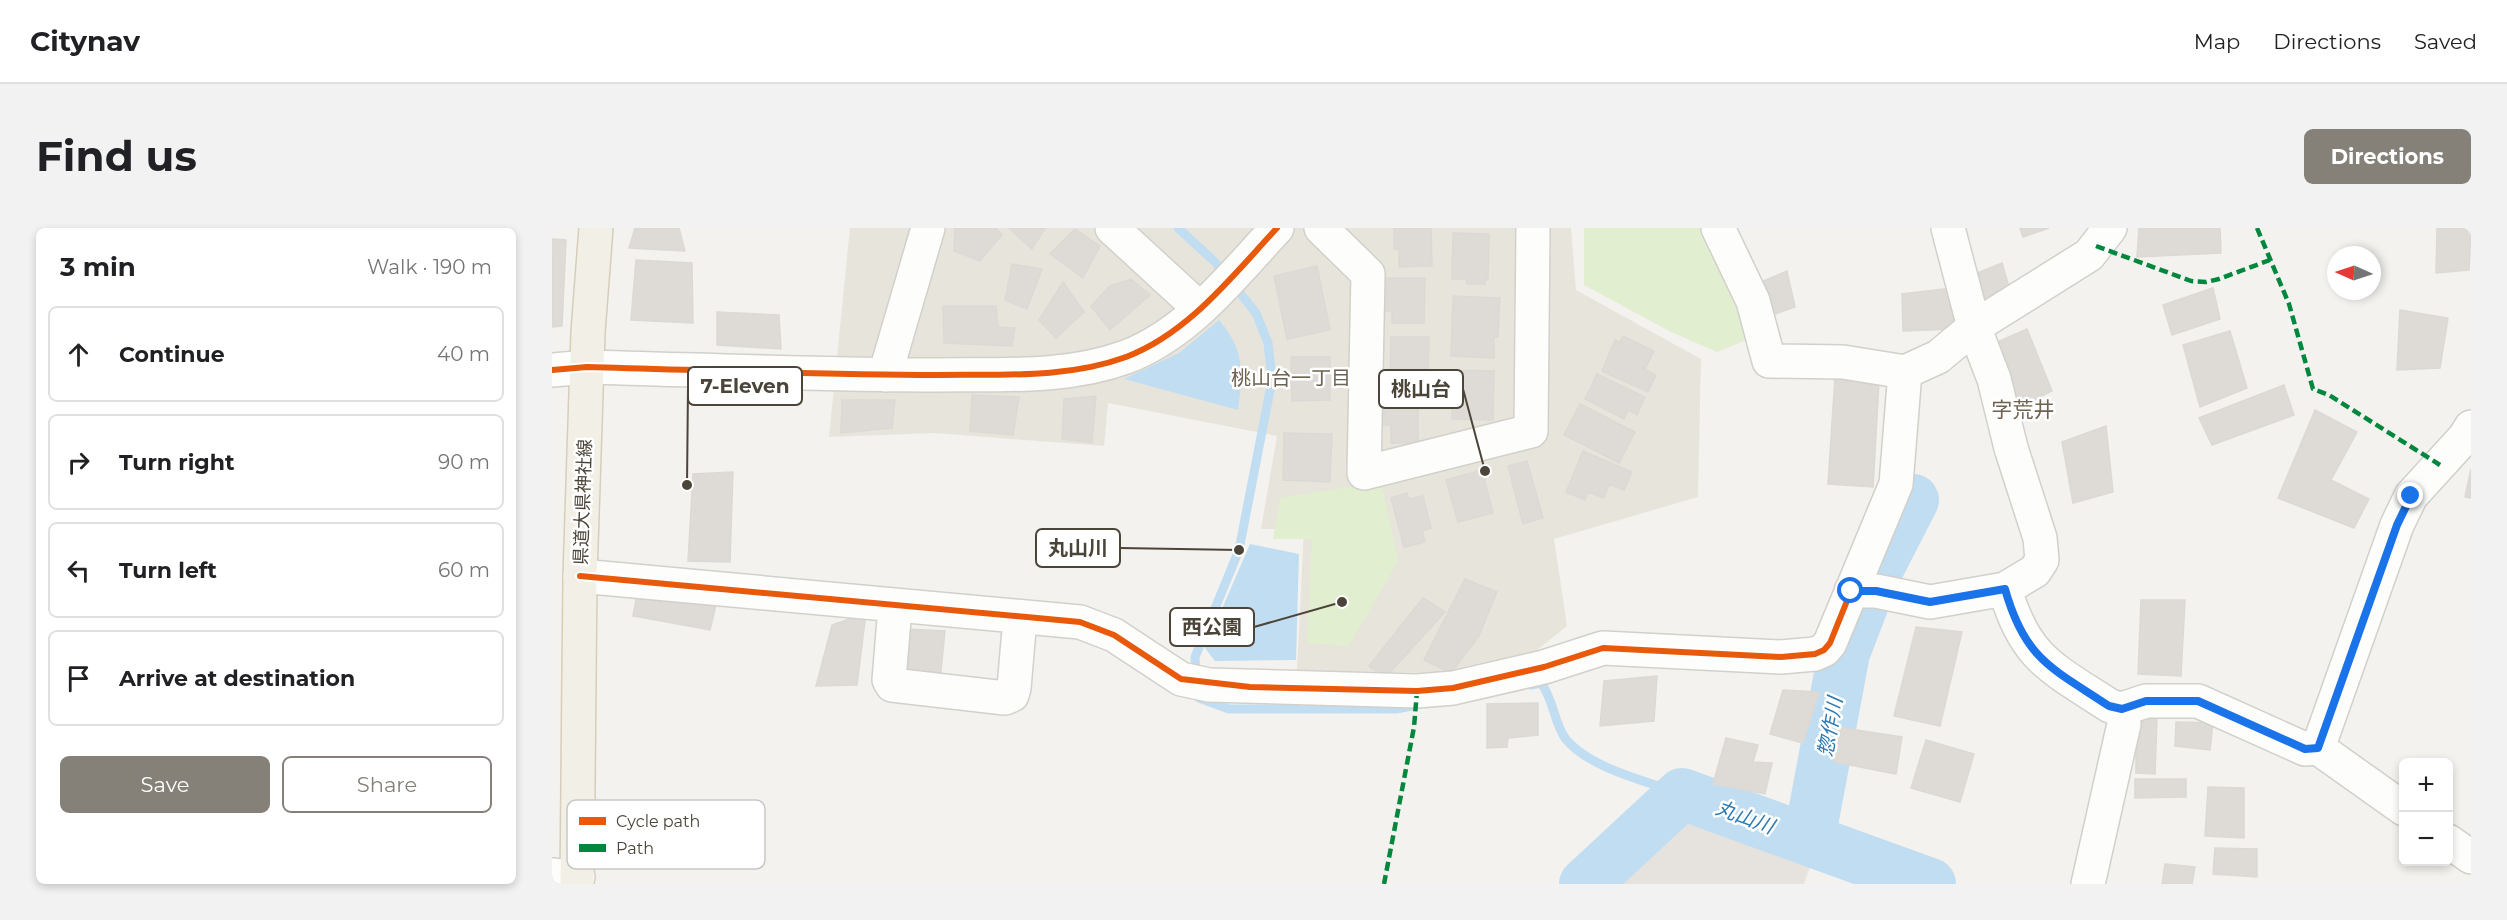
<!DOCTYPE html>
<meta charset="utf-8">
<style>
:root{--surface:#fff;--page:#f2f2f2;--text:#202124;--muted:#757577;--line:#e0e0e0;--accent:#868178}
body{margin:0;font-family:Montserrat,"Noto Sans JP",sans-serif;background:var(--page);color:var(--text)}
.controls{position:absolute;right:18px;bottom:18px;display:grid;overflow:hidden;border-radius:9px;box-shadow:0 3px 9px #0003}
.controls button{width:54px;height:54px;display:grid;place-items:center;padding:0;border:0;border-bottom:2px solid var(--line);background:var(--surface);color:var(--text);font:30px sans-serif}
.compass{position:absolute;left:1775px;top:18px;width:54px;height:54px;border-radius:50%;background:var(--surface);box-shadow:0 3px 9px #0003;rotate:273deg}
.stop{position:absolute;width:18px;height:18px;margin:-14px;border:4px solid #1a73e8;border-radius:50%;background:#fff}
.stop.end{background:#1a73e8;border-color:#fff;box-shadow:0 2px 6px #0008}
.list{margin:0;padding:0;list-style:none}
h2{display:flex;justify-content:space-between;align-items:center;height:78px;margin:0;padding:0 24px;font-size:26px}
h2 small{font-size:20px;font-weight:400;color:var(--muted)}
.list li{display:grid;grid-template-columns:39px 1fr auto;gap:18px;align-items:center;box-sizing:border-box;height:96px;margin:0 12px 12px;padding:0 12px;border:2px solid var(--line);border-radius:9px}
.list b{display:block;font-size:22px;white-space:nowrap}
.list em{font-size:20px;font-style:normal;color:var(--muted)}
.actions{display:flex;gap:12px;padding:18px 24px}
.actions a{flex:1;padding:14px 0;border:2px solid var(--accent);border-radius:9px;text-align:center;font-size:21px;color:var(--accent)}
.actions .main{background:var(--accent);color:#fff}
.icon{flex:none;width:33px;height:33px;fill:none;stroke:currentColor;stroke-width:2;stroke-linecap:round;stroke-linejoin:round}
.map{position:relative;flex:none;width:1919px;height:656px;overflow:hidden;border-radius:9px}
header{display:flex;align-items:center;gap:36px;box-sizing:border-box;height:84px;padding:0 30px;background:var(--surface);border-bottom:2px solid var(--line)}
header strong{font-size:28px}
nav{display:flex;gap:33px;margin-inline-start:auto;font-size:21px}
.intro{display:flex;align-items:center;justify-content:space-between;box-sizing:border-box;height:144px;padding:0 36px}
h1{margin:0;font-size:42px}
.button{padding:15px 27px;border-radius:9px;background:var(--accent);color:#fff;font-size:21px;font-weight:700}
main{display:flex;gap:36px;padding:0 36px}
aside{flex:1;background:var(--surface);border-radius:9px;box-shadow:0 3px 9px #0003}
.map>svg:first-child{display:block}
.residential{fill:#e7e4dc}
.green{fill:#e1eecf}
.parking{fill:#e6e3df}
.water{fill:#c0ddf1}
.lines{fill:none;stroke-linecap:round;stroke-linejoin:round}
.stream{stroke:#c0ddf1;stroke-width:9}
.river{stroke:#c0ddf1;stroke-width:52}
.building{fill:#dedbd6;stroke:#dcd9d4;stroke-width:1.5}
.minor-casing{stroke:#d2d0cb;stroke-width:36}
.major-casing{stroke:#d6cebb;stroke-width:36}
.minor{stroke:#fdfdfc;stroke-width:33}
.major{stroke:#f2efe6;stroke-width:33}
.quiet{stroke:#00873e;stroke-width:4.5;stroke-dasharray:9 4.5;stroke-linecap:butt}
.cycleway-casing{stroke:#fff;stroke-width:10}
.cycleway{stroke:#e8590c;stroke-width:6}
.route{stroke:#1a73e8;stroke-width:8}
.labels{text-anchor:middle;stroke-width:5;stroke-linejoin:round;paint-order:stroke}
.street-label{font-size:18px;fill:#4b4439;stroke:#fff}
.neighbourhood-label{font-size:20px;fill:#6e6250;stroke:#fff}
.water-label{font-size:20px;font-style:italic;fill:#2e7ab2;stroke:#fff}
.quarter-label{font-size:21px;fill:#6e6250;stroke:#fff}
.key{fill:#fff;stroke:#c9c7c4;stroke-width:1.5}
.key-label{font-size:16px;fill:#4b4439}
.leader{fill:none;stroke:#4b4439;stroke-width:2}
.callout-dot{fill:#4b4439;stroke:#fff;stroke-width:2}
.callout{fill:#fff;stroke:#4b4439;stroke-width:2}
.callout-label{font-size:20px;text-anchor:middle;font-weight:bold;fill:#4b4439}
</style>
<header>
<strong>Citynav</strong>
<nav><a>Map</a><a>Directions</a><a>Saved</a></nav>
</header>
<div class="intro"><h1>Find us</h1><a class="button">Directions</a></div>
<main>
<aside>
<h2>3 min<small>Walk · 190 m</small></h2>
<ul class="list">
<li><svg class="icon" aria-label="ahead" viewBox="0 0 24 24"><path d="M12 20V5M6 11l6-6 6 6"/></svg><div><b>Continue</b></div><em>40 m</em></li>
<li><svg class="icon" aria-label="right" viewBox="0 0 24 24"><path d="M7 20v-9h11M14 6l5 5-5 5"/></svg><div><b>Turn right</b></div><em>90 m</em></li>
<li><svg class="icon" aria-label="left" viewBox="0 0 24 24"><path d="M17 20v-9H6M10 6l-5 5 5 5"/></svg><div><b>Turn left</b></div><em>60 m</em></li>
<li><svg class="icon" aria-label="arrive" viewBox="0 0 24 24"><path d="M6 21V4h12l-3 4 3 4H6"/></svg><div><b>Arrive at destination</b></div></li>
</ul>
<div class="actions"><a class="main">Save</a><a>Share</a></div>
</aside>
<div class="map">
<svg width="1919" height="656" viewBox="0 0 1919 656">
<rect width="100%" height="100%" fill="#f4f2ee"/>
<path class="residential" d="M298 0H1019L1024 62 1149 131 1146 269 1002 311 1015 398 984 423 883 445 745 442 752 301H709L725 208 556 175 552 218 383 205 277 209Z"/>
<path class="green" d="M1032 0H1156L1177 40 1197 111 1165 124 1119 104 1032 57Z
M829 254 846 333 797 418 755 415 760 311H721L728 270Z"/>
<path class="parking" d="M1129 592 1258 639 1252 656H1068Z"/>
<path class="water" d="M667 92C693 122 691 144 686 182L572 151 627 125Z
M698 316 747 326 744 432 663 433 653 420Z"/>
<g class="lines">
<path class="stream" d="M626 0 663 34 704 85 716 115 720 152 687 322 643 429 644 447
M979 457 989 455C1002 472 1002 495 1013 510 1036 540 1095 553 1130 566
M647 470 677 481H844L865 477"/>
<path class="river" d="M1257 612 1292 425 1320 352 1361 272
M1033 656 1130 566 1378 656"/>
</g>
<path class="building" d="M83 0H127L133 23 77 20Z
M403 0H444L450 7 428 33 402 23Z
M457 0H493L480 21Z
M842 0H879L880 38 847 39V21H842Z
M1468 0H1497L1471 9Z
M1587 0H1668L1669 25 1585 29Z
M1885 0H1919L1917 42 1884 45Z
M523 1 548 18 531 50 498 26Z
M901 5 937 6 936 52H933V56H915L914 51H900Z
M0 11 14 12 10 98 0 99Z
M84 32 140 35 141 95 79 92Z
M1450 35 1458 62 1422 79 1413 50Z
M460 36 490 41 475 81 453 72Z
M765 38 778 102 735 111 722 48Z
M1235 43 1243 79 1220 87 1209 54Z
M835 50H873L872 95H840V83H834Z
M579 51 598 67 558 102 539 78 558 58Z
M511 54 532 84 504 110 487 92Z
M1400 60 1402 101 1351 103 1350 66Z
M1661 60 1668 91 1620 107 1611 77Z
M901 68 948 70 946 109H942V130L899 128Z
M391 78H444L446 99 463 100 460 118 392 115Z
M1848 82 1896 90 1888 140 1845 142Z
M165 84 227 87 229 121 165 117Z
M1475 101 1500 163 1467 179 1441 116Z
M1678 103 1695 160 1648 179 1631 117Z
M1071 108 1102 123 1093 141 1104 147 1096 164 1050 143 1063 112 1068 114Z
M839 109H877L876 158H838Z
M739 129H778V172L740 173Z
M901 142 942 143 941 192 900 191Z
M1045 146 1093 169 1085 187 1076 182 1072 191 1033 171Z
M1283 149 1327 155 1321 259 1276 256Z
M1732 157 1742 187 1660 217 1647 190Z
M827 162H866V215H839V197H827Z
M420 167 467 169 461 207 418 203Z
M544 168 540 215 510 211 512 171Z
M290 172H343L340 200 289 205Z
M1028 176 1083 204 1067 235 1012 207Z
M1763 182 1805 204 1779 252 1817 271 1802 300 1726 270Z
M1554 198 1561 264 1521 275 1510 214Z
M732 205 780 206 778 254 731 252Z
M1031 223 1080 244 1072 262 1057 256 1052 270 1036 264 1033 272 1014 264Z
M975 233 991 290 971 296 956 238Z
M1919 241V270L1913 269Z
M930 242 941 285 906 294 894 252Z
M181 244 178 334 136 333 141 246Z
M855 265 857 271 871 268 879 300 870 303 873 314 852 319 839 270Z
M913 351 945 364 927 408 899 445 872 432Z
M86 361 166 369 158 402 81 388Z
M871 370 893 384 833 450 817 438Z
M1589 372H1633L1629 448 1586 446Z
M314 385 305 457 264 458 280 397Z
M1364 399 1410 404 1388 498 1342 488Z
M354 401 393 403 388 453 347 451Z
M1105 448 1102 493 1048 498 1052 453Z
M1231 462 1267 464 1251 515 1218 506Z
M986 475V507L956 510 955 519 935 520V476Z
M1605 491 1603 546 1584 545V492Z
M1624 494 1661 495 1658 522 1623 518Z
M1284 499 1350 509 1344 546 1282 534Z
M1174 510 1206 517 1201 534 1220 535 1213 566 1161 556Z
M1374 512 1422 526 1408 574 1359 560Z
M1583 551H1634V569L1583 570Z
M1656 559 1692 560V610L1653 608Z
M1663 620 1705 621V649L1661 646Z
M1613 636 1643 639 1640 656H1610Z"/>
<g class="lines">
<defs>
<path id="minor" d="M560 0 648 81
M769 0 816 46 812 245 979 203 981 0
M1166 0 1201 73 1217 133 1291 134 1353 144
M1396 0 1422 99 1442 151 1459 220 1488 310 1490 332 1483 343 1453 361
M0 142 35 139C151 142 268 147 385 147 448 146 514 151 574 129 637 105 681 47 725 0
M333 147 376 0
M28 348 528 394 562 407 629 451 657 457 865 463 901 460 992 439 1051 420 1229 429 1263 426 1272 422 1278 415 1344 256 1353 144 1386 129 1422 99 1537 27 1558 0
M1299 363H1324L1378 374 1453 361C1473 431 1500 440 1558 478L1570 481 1594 473H1646L1753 521 1766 520 1852 581
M343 379 337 452 340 457 453 470 460 467 462 460 468 390
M1766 520 1845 297 1859 268 1912 210 1919 199
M1896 613 1919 629
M0 647 26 649
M1536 656 1572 496 1570 481"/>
<path id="major" d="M25 656 28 348 36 104 44 0"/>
</defs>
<use href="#minor" class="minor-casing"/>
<use href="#major" class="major-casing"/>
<use href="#minor" class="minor"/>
<use href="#major" class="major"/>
<path class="quiet" d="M1705 0 1737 76 1761 161 1777 167 1888 237
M1544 18 1639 53 1654 54 1667 51 1718 32
M832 656 862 499 865 463"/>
<defs>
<path id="cycleway" d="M0 142 35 139C151 142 268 147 385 147 448 146 514 151 574 129 637 105 681 47 725 0
M28 348 528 394 562 407 629 451 698 459 865 463 901 460 992 439 1051 420 1229 429 1263 426 1272 422 1278 415 1299 363"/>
</defs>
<use href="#cycleway" class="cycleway-casing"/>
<use href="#cycleway" class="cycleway"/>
</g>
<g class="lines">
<path class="route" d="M1299 363H1324L1378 374 1453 361C1473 432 1500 440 1557 478L1570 481 1594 473H1646L1753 521 1766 520 1845 297 1859 268"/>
</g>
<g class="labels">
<g class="street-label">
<text transform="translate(31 274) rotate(-88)" y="6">県道大県神社線</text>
</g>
<g class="neighbourhood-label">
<text x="739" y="157">桃山台一丁目</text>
</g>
<g class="water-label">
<text transform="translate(1278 499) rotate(-80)" y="7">惣作川</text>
<text transform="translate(1193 589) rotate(20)" y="7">丸山川</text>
</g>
<g class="quarter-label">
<text x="1471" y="189">字荒井</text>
</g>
</g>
<rect x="15" y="572" width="198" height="69" rx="9" class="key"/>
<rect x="27" y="589" width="27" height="8" fill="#e8590c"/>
<rect x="27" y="616" width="27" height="8" fill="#00873e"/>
<g class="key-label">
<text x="64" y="599">Cycle path</text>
<text x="64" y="626">Path</text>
</g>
<path class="leader" d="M135 257L136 158M933 243L911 161M687 322L568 320M790 374L702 399"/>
<g class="callout-dot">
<circle cx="135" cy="257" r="6"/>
<circle cx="933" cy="243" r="6"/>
<circle cx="687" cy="322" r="6"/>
<circle cx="790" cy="374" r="6"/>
</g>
<g class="callout">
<rect x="136" y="139" width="114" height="38" rx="6"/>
<rect x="827" y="142" width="84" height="38" rx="6"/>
<rect x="484" y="301" width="84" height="38" rx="6"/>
<rect x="618" y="380" width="84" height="38" rx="6"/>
</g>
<g class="callout-label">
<text x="193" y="165">7-Eleven</text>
<text x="869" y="168">桃山台</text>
<text x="526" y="327">丸山川</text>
<text x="660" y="406">西公園</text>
</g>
</svg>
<div class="controls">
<button>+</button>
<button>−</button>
</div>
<svg class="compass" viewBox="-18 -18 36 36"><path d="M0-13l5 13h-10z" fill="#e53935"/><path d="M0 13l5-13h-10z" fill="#757577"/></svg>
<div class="stop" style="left:1299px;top:363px"></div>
<div class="stop end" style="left:1859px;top:268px"></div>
</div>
</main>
